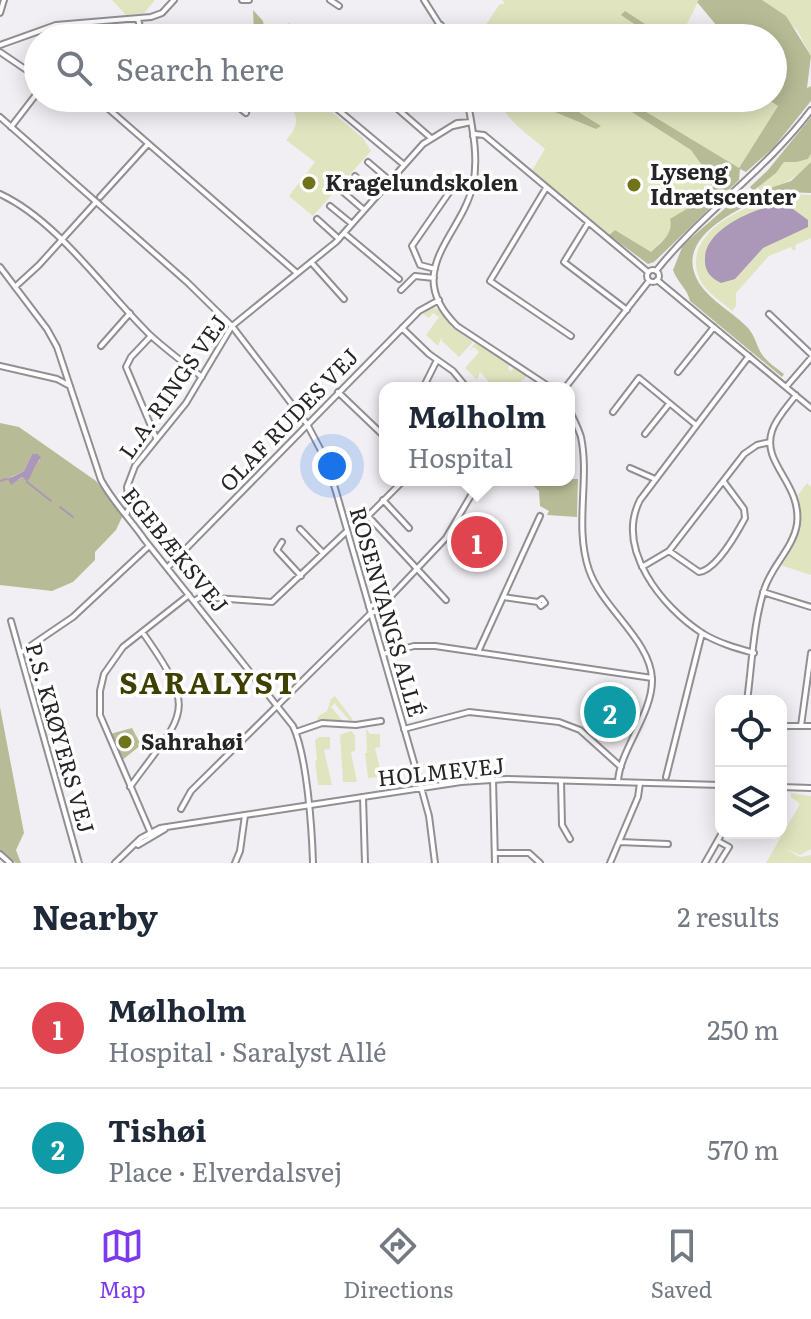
<!DOCTYPE html>
<meta charset="utf-8">
<style>
:root{--surface:#fff;--page:#f2f2f3;--text:#1f2937;--muted:#747a83;--line:#e0e1e3;--accent:#7c3aed}
body{margin:0;font-family:Literata,serif;background:var(--page);color:var(--text)}
.controls{position:absolute;right:24px;bottom:24px;display:grid;overflow:hidden;border-radius:16px;box-shadow:0 4px 20px #0003}
.controls button{width:72px;height:72px;display:grid;place-items:center;padding:0;border:0;border-bottom:2px solid var(--line);background:var(--surface);color:var(--text);font:40px sans-serif}
.you{position:absolute;left:332px;top:466px;width:28px;height:28px;margin:-20px;border:6px solid #fff;border-radius:50%;background:#1a73e8;box-shadow:0 0 0 12px #1a73e833}
.badge{display:grid;place-items:center;width:52px;height:52px;border-radius:50%;background:var(--accent);color:#fff;font-size:26px;font-weight:700}
.pin{position:absolute;translate:-50% -50%;border:4px solid #fff;box-shadow:0 2px 8px #0006}
.popup{position:absolute;left:379px;top:382px;width:196px;height:104px;box-sizing:border-box;display:grid;place-content:center;border-radius:16px;background:var(--surface);filter:drop-shadow(0 2px 6px #0005);font-size:26px;white-space:nowrap;color:var(--muted)}
.popup b{font-size:30px;color:var(--text)}
.popup::after{content:'';position:absolute;left:50%;top:100%;margin-left:-16px;border:16px solid transparent;border-top-color:var(--surface)}
.list{margin:0;padding:0;list-style:none}
h2{display:flex;justify-content:space-between;align-items:center;height:104px;margin:0;padding:0 32px;font-size:34px}
h2 small{font-size:26px;font-weight:400;color:var(--muted)}
.list li{display:grid;grid-template-columns:52px 1fr auto;gap:24px;align-items:center;box-sizing:border-box;height:120px;padding:0 32px;border-top:2px solid var(--line)}
.list b{display:block;font-size:30px;white-space:nowrap}
.list p{margin:0;font-size:26px;white-space:nowrap;color:var(--muted)}
.list em{font-size:26px;font-style:normal;color:var(--muted)}
.icon{flex:none;width:44px;height:44px;fill:none;stroke:currentColor;stroke-width:2;stroke-linecap:round;stroke-linejoin:round}
.map{position:relative;flex:none;width:811px;height:863px;overflow:hidden}
.search{position:absolute;background:var(--surface);box-shadow:0 4px 20px #0003;left:24px;right:24px;top:24px;height:88px;display:flex;align-items:center;gap:20px;box-sizing:border-box;padding:0 28px;border-radius:44px;color:var(--muted);font-size:30px}
.sheet{height:344px;background:var(--surface)}
nav{display:flex;justify-content:space-around;align-items:center;box-sizing:border-box;height:112px;border-top:2px solid var(--line);background:var(--surface);font-size:22px;color:var(--muted)}
nav a{display:grid;justify-items:center;gap:4px}
nav .on{color:var(--accent)}
.map>svg:first-child{display:block}
.green{fill:#e1e5bf}
.forest{fill:#b8bc96;fill-rule:evenodd}
.water{fill:#ab97b8}
.lines{fill:none;stroke-linecap:round;stroke-linejoin:round}
.stream{stroke:#ab97b8;stroke-width:2}
.minor-casing{stroke:#928f94;stroke-width:8}
.tertiary-casing{stroke:#928f94;stroke-width:8}
.minor{stroke:#fff;stroke-width:4}
.tertiary{stroke:#fff;stroke-width:4}
.poi-dot{fill:#6f731a;stroke:#fff;stroke-width:3}
.labels{text-anchor:middle;stroke-width:7;stroke-linejoin:round;paint-order:stroke}
.poi-label{font-size:22px;font-weight:bold;fill:#252426;stroke:#fff;text-anchor:start}
.street-label{font-size:22px;fill:#252426;stroke:#fff}
.district-label{font-size:30px;font-weight:bold;letter-spacing:2px;fill:#3e4000;stroke:#fff}
</style>
<div class="map">
<svg width="811" height="863" viewBox="0 0 811 863">
<rect width="100%" height="100%" fill="#f2eff4"/>
<path class="green" d="M112 0H155L144 13 126 15Z
M502 0H699L680 38H477L499 5 505 3Z
M762 0H811V56L797 30Z
M303 98H315L363 138 371 151 313 216 289 196 315 162 286 140C294 131 300 122 293 111Z
M499 98H766L778 106 739 168 650 252 615 230 609 235 571 202 531 172 545 149C528 134 505 121 499 98Z
M811 154V162C795 178 783 188 759 190L758 187 776 173 784 162H798L808 159Z
M794 194 811 195V238L795 245 796 249 793 251 791 247 769 256 736 293V306L732 311C722 302 706 292 700 280 677 229 758 199 794 194Z
M433 307 438 309 452 327 473 342 459 357 442 341V337L438 346 426 335 439 317 433 313 429 318 423 314 416 319Z
M475 343 510 365 508 369 511 371 514 368 528 376 512 388H487L490 383 480 372 477 380 465 368 479 352 474 347 469 351Z
M807 483 811 487V575L780 565C796 543 805 523 798 495Z
M335 696 353 720 350 721 335 704 337 701 331 707 344 722 318 721 317 717 327 711 331 699Z
M588 699 610 703 622 719 617 728Z
M366 729 370 734H380V747L375 748 382 777 368 778 365 753H367Z
M351 731 355 735V751L351 752 357 782H343L340 735Z
M319 737H330V749L324 750 332 785H318L315 761 317 760 315 740Z
M791 793 811 796V849L800 855 784 848 800 857 811 855V863H766L800 804 791 797Z"/>
<path class="forest" d="M699 0H762L786 16 811 56 807 88 811 86V101L774 147 746 172 740 169 739 180 654 262 648 264 609 235 615 230 651 252C660 243 674 234 670 219 687 208 714 198 716 176L701 164 691 150 624 107 629 98H643L638 107 739 168 778 106 766 98H773V38L753 27H749V38H732L734 36 727 29 717 26 697 2Z
M253 10 263 21 266 38H258L254 34Z
M625 11 662 35 667 38H655L621 15Z
M555 102 563 107 572 103 580 113 601 126 596 129 555 112 548 104Z
M811 117V154L808 159 797 162H784L776 173 753 191 750 187 768 170Z
M811 162V193L787 192 763 198 755 193 791 181Z
M746 190 755 201C726 216 674 242 699 283 710 300 732 312 746 326 754 333 756 344 761 353 766 361 776 368 784 374L782 377 690 301C687 288 677 282 673 270L683 245Z
M0 423 19 427 96 481 123 515 116 530 95 552V560L73 582 52 591 0 585ZM32 454H38L40 460 34 465 27 482 22 477 18 480 11 477 24 471Z
M578 479 577 517 547 515 549 511 540 506 539 491 527 480Z
M0 707 24 833 16 850 21 863H16L0 851Z
M132 728 141 745 121 761 110 734Z"/>
<path class="water" d="M778 205 793 209 808 220V227L763 248 735 279 721 283C710 278 704 270 705 258 705 230 754 208 778 205Z
M32 454H38L41 458C33 466 33 474 27 482L22 477 11 485 8 479 24 471Z"/>
<g class="lines">
<path class="stream" d="M0 481 7 479
M27 482 51 501
M60 507 73 517"/>
<defs>
<path id="minor" d="M242 0H249
M330 0 339 6
M424 0 448 38
M138 19 140 27 151 38
M279 38 289 28
M418 38 441 25
M0 45 56 25 151 17 162 13 174 0
M0 52 28 71
M96 98 297 273
M227 98 246 113
M324 98 403 164
M385 98 431 138
M467 98C472 126 479 157 473 185 461 237 401 271 457 326L551 388
M453 126 471 122
M11 127 38 92
M473 136 475 134 484 135 648 272
M368 162 389 180
M355 176 377 195
M546 188 490 281 571 336
M342 191 364 210
M0 194C58 221 103 289 149 334 165 349 184 363 202 377
M100 197 148 144
M330 206 352 224
M317 219 339 239
M588 223 564 262 627 310
M344 233 399 279
M311 262 344 299
M0 267 47 329 57 347 101 480C113 502 130 519 144 539L293 726C307 756 312 829 313 863
M435 269 420 265 412 246 453 187 473 186
M657 280 811 408
M15 287 39 265 96 202
M401 290 415 276 434 278
M769 314 811 354
M402 328 429 354 453 371 467 388
M151 336 131 357 126 367 156 438
M101 346 130 313
M749 356 640 500C615 549 662 607 702 633 718 643 736 648 754 653
M0 366 57 379 70 386
M678 372 714 327
M786 387 811 358
M423 388 437 360
M338 392 385 437
M569 409C573 418 578 427 581 437 590 480 574 526 589 570 602 608 651 641 652 679 653 714 619 751 618 782
M613 412 639 378 696 425
M645 434 669 404
M630 468 655 479
M404 480 368 516 446 600
M383 500 409 528
M126 515 129 508 127 487 135 466 186 403 232 326 336 242 423 144 457 123 471 122
M300 529 323 553
M282 542 277 550 301 576
M669 551 699 572C716 570 737 533 745 518L744 509 724 482
M642 567 669 551 744 454 757 445 770 442
M167 568 419 311 439 300
M763 592 811 607
M503 597 538 602
M542 599 545 603 541 606 538 602Z
M194 601 201 597 272 602 347 531
M11 621 79 863
M478 652 540 516
M20 653 73 617 149 546
M383 654 414 646H435L652 678
M747 701C752 665 753 625 764 590 771 566 793 549 797 524 802 483 761 464 772 431 776 418 788 406 796 395
M781 726H811
M801 726 811 653
M404 729 469 712 559 722 580 730 621 767
M296 732 322 723 356 725 381 721
M666 777 702 633
M493 779 495 863
M561 781 562 825 570 839
M130 787C184 712 200 714 143 633
M363 797 365 863
M152 836 100 715V691L104 674 123 647 189 595
M718 841 729 847 719 863
M619 842 668 844
M495 853H529L540 863
M0 854 10 863
M235 863 240 851 245 815
M610 863 638 797 640 783
M705 863 722 833"/>
<path id="tertiary" d="M0 13 4 0
M0 117 187 282 232 326 307 424 327 462 337 495 421 787 429 816 435 863
M647 276a6 6 0 1 1 12 0a6 6 0 1 1-12 0Z
M656 271C703 212 765 171 811 110
M553 388H561
M565 388 649 281
M369 607 385 599
M781 787 811 788
M181 809 191 791 371 613 377 611 446 538 480 480
M138 845 165 829
M115 863 141 838 160 828 461 782 507 779 721 785"/>
</defs>
<use href="#minor" class="minor-casing"/>
<use href="#tertiary" class="tertiary-casing"/>
<use href="#minor" class="minor"/>
<use href="#tertiary" class="tertiary"/>
</g>
<g class="poi-dot">
<circle cx="309" cy="183" r="8"/>
<circle cx="634" cy="185" r="8"/>
<circle cx="125" cy="742" r="8"/>
</g>
<g class="labels">
<g class="poi-label">
<text x="650" y="180">Lyseng<tspan x="650" dy="25">Idrætscenter</tspan></text>
<text x="325" y="191">Kragelundskolen</text>
<text x="141" y="750">Sahrahøi</text>
</g>
<g class="street-label">
<text transform="translate(173 387) rotate(-55)" y="8">L.A. RINGS VEJ</text>
<text transform="translate(289 420) rotate(-46)" y="8">OLAF RUDES VEJ</text>
<text transform="translate(175 550) rotate(51)" y="8">EGEBÆKSVEJ</text>
<text transform="translate(387 612) rotate(74)" y="8">ROSENVANGS ALLÉ</text>
<text transform="translate(60 738) rotate(74)" y="8">P.S. KRØYERS VEJ</text>
<text transform="translate(441 772) rotate(-6)" y="8">HOLMEVEJ</text>
</g>
<g class="district-label">
<text x="209" y="694">SARALYST</text>
</g>
</g>
</svg>
<div class="controls">
<button><svg class="icon" aria-label="locate" viewBox="0 0 24 24"><circle cx="12" cy="12" r="6"/><path d="M12 2v4M12 18v4M2 12h4M18 12h4"/></svg></button>
<button><svg class="icon" aria-label="layers" viewBox="0 0 24 24"><path d="M12 4l9 5-9 5-9-5zM3 14l9 5 9-5"/></svg></button>
</div>
<div class="you"></div>
<div class="pin badge" style="left:477px;top:542px;background:#e0444e">1</div>
<div class="popup"><b>Mølholm</b>Hospital</div>
<div class="pin badge" style="left:610px;top:712px;background:#0f9aa8">2</div>
<div class="search"><svg class="icon" aria-label="search" viewBox="0 0 24 24"><circle cx="10" cy="10" r="6"/><path d="M15 15l6 6"/></svg>Search here</div>
</div>
<section class="sheet">
<h2>Nearby<small>2 results</small></h2>
<ul class="list">
<li><span class="badge" style="background:#e0444e">1</span><div><b>Mølholm</b><p>Hospital · Saralyst Allé</p></div><em>250 m</em></li>
<li><span class="badge" style="background:#0f9aa8">2</span><div><b>Tishøi</b><p>Place · Elverdalsvej</p></div><em>570 m</em></li>
</ul>
</section>
<nav>
<a class="on"><svg class="icon" aria-label="map" viewBox="0 0 24 24"><path d="M3 6l6-2 6 2 6-2v14l-6 2-6-2-6 2zM9 4v14M15 6v14"/></svg>Map</a>
<a><svg class="icon" aria-label="directions" viewBox="0 0 24 24"><path d="M12 3l9 9-9 9-9-9zM9 14v-3h6M13 9l2 2-2 2"/></svg>Directions</a>
<a><svg class="icon" aria-label="saved" viewBox="0 0 24 24"><path d="M7 4h10v16l-5-4-5 4z"/></svg>Saved</a>
</nav>
